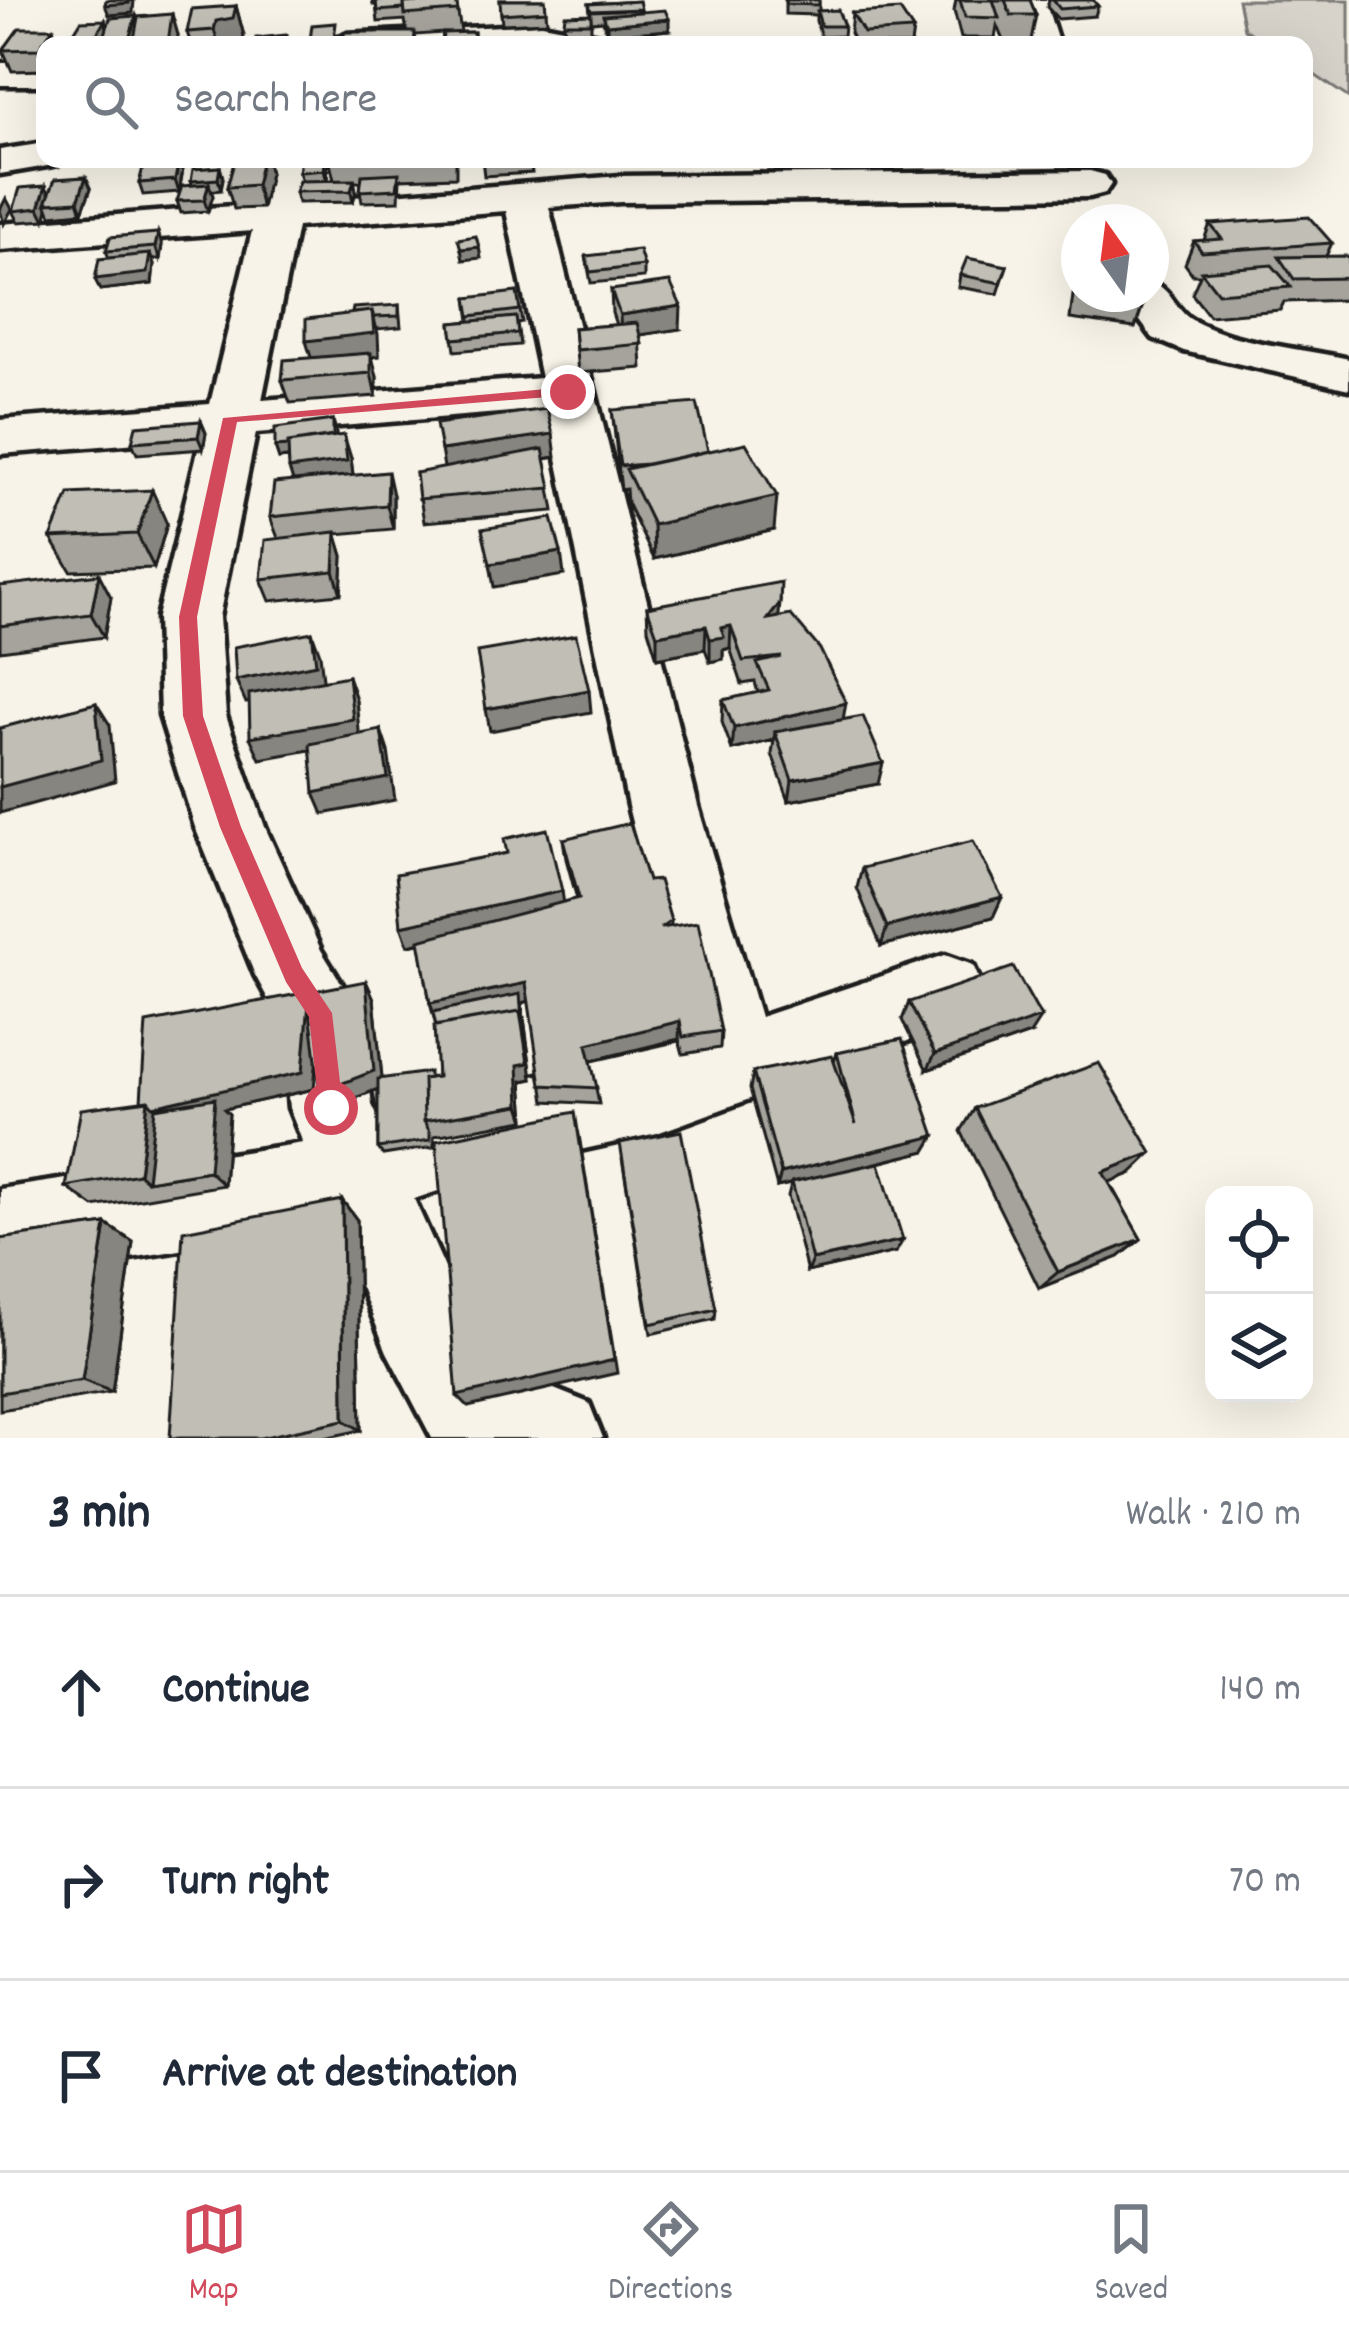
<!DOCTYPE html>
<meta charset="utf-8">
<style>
:root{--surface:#fff;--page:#f2f2f3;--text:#1f2937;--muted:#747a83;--line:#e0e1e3;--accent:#d1495b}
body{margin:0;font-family:Dekko,sans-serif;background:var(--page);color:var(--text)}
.controls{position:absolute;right:36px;bottom:36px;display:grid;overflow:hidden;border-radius:24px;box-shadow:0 12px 48px #0002}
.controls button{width:108px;height:108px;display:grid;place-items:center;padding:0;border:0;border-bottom:3px solid var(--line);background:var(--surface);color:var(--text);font:60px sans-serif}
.compass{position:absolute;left:1061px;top:204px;width:108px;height:108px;border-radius:50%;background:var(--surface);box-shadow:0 12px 48px #0002;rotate:346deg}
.stop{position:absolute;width:36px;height:36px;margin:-27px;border:9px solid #d1495b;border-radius:50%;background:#fff}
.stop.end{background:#d1495b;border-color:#fff;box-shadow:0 3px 12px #0008}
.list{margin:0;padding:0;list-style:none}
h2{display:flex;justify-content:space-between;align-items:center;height:156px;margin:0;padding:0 48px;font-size:51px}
h2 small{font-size:39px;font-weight:400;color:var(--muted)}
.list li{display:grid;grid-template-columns:78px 1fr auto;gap:36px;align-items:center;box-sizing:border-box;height:192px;padding:0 48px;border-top:3px solid var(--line)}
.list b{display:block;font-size:45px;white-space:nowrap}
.list em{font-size:39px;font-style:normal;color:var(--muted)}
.icon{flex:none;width:66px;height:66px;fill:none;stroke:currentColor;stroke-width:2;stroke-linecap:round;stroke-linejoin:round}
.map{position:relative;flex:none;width:1349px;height:1438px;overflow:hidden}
.search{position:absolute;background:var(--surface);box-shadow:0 12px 48px #0002;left:36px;right:36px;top:36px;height:132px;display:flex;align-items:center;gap:30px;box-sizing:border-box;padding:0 42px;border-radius:24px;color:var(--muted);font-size:45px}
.sheet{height:732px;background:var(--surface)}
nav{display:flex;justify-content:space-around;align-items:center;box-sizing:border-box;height:168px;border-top:3px solid var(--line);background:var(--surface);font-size:33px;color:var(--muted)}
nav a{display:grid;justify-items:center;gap:6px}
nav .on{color:var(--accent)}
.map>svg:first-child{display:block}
.green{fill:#d7d3cb;stroke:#7a7874;stroke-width:3}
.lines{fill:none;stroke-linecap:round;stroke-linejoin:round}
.minor-casing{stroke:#1c1c1c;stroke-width:9}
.minor{fill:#f7f3e8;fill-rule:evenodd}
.wall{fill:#a5a39c;stroke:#1c1c1c;stroke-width:3}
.shaded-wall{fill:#86857f;stroke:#1c1c1c;stroke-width:3}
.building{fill:#c0beb5;stroke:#1c1c1c;stroke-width:3}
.route{fill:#d1495b}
</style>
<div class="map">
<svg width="1349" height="1438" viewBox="0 0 1349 1438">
<rect width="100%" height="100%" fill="#f7f3e8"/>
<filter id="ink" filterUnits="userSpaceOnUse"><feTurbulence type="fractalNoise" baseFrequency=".00833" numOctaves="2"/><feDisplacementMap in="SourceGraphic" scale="24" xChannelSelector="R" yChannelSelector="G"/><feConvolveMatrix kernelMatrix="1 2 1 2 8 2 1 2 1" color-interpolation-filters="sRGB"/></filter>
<g filter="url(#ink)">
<path class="green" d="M1238 0H1349V98L1304 68V45H1269L1244 29Z"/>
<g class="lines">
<defs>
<path id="minor" d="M1017 0H1052L1047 7 1059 45H1023L1013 6Z
M542 24 609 37 614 45H327L345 34Z
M0 63H45V85H0Z
M45 143V159H63L59 164 0 174V150Z
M270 159H310L302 201 621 176 1090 171 1105 175 1111 184 1105 193 1090 197 621 202 549 207 698 806 760 1017 945 955 973 965 984 991 973 1017 657 1133 525 1162 414 1199 453 1286 508 1383 554 1389 589 1403 603 1438H432L387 1352 336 1225 0 1279V1189L303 1143 289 1108 281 1023 255 975 195 827 160 716 157 617 201 438 0 454V420L210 404 252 231 0 250V224L259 204ZM506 211 541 378 262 400 297 227ZM547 409 628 806 686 1041 525 1078 382 1126 372 1105 360 1013 321 950 265 827 226 716 219 617 256 433Z
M1151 282C1170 287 1175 310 1192 320 1236 344 1300 348 1349 359V389L1184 351 1153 338 1120 294H1151Z"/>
</defs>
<use href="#minor" class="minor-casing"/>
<use href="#minor" class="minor"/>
</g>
<path class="wall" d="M372 0H456L461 32H474L475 45H442L443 33 415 35 417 45 407 32 405 20 378 22 376 5H373Z
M500 0H545L547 22 502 24Z
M785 0H819V11L844 26 843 36 821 37 816 21V15L785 14Z
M956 0H1030L1036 15 1030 45H1005L997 26 995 38H961L954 11Z
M1049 0H1093L1098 6 1095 16 1058 19 1047 7Z
M639 1 641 12 669 30 607 35 603 21 591 22V18V33H565L564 23 590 14 589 4Z
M236 6 244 36 242 45H191L187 32Z
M852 13 913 30 911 45H856L850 33Z
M137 20 178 35 177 45H105L103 40 101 45H69L68 42 107 28Z
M338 34 337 45H311L310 40Z
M45 45V70L12 71 3 50Z
M180 159 183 169 179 192 143 195 139 183Z
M235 159H266L270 173 262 208 234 209 227 187Z
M328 159 327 180H334L329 159H456V177L400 179 399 201 362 202 360 191 361 182H354L356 191 353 202 298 203 295 192 302 181 299 172Z
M482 159H530L532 173 484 176Z
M1130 159H1213L1212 162 1172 166 1167 161 1166 165 1138 168Z
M220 167 223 178 221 190 211 191 213 196 208 211 181 213 177 201 192 185 191 181Z
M86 177 91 188 82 212 51 215 48 208 45 220 19 222 13 211Z
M1210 224 1332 243 1326 256 1349 259V300L1284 302 1280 310 1209 316 1192 294 1200 275H1193L1185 264 1194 241 1204 240Z
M162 245 160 259 152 260 154 265 152 284 100 290 95 279 109 258 106 251Z
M586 256 644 266V278L591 283Z
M1007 266 998 294 958 287 960 275Z
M1079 276 1143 305 1135 328 1070 319 1073 295Z
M611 290 680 329 640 335 642 368 578 373 574 328 616 325 612 313Z
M467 298 520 310 522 322 517 323 520 345 455 351 451 323 470 321Z
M399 305 401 327 376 329 379 356 372 357 377 377 376 396 290 403 282 380 311 358 352 313Z
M612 410 708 451 774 530 654 559 627 503 626 489 621 490Z
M333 420 336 436 351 458 353 475 393 495V529L336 534 343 556 341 594 270 601 261 579 278 538 270 517 293 481 288 458 279 459 275 447Z
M201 421 206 433 203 449 137 454 132 442Z
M556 457 545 459 554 511 424 522 416 473Z
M167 524 154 568 71 571 51 538Z
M0 586 111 597 104 637 0 651Z
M647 607 779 617 843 719 878 784 789 801 772 754 774 740 732 750 722 722 723 700 758 693 755 682 742 684 730 648 723 650V659L710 662 705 649 657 658 648 629Z
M563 839 648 881 671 921V927L721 1031 720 1048 683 1054 679 1039 591 1061 599 1104 545 1101 529 1001 522 1003 532 1079 522 1081 525 1120 434 1136V1147L383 1155 378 1148V1089L331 1108 316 1061 314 1089 224 1109 229 1114 224 1185 94 1207 66 1187 141 1101 366 981 374 999 382 1079 437 1077 436 1026 430 1003 420 943 408 945 577 899 566 859Z
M862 868 1002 897 993 917 881 946 857 888Z
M909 1002 1030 1034 927 1070 902 1020Z
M837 1053 935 1136 926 1151 859 1168 896 1252 807 1272 788 1196 791 1184 777 1187 750 1089 753 1072 834 1062Z
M975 1108 1130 1174 1109 1182 1141 1239 1119 1257 1039 1288 961 1131Z
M622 1158 716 1309 715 1319 651 1334Z
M342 1200 357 1220 361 1430 324 1438H170Z
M106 1224 133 1242 112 1392 0 1410V1239Z"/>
<path class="shaded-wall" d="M134 0 133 13 109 15 105 5Z
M236 6 244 36 242 45H219L214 30 216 21Z
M172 14 178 35 177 45H141Z
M136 16 139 27 134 45H131L129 39Z
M669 19V30L607 35V25Z
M105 20 108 31 101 45H94L93 41Z
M53 28 59 45H45V67L38 49Z
M180 159 183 169 179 192 175 180Z
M262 159H266L270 173 262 208 256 185Z
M325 159H328L327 182 324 170Z
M220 167 223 178 221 190 218 179Z
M86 177 91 188 82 212 78 201Z
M354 180 356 191 353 202 351 191Z
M209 184 213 196 208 211 204 200Z
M46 186 51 197 46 203 48 208 45 220 39 208Z
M6 198 12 209 4 224 0 210Z
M158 233 162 245 160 259 155 247Z
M479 247 481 258 463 260 461 249Z
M150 254 154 265 152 284 100 290 95 279Z
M681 306 680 329 621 338 620 315Z
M372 311 378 334 379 356 372 357 377 377 376 396 371 373 313 364 306 341Z
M333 420 336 432 337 451 279 459 275 447Z
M201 421 206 433 203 449 198 437Z
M553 434 556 457 445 473 441 450Z
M344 435 351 458 354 484 297 493 289 469Z
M388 472 393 495V529L387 505Z
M152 490 167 524 154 568 137 534Z
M777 496 774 530 654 559 653 525Z
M336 532 343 556 341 594 334 571Z
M561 552 564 575 494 587 490 564Z
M99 574 111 597 104 637 91 614Z
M780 603 778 626 768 619Z
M706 626 705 649 657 658V635Z
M731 626 730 648 723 650V659L710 662V639L721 628Z
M312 632 320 654 324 687 246 703 236 680Z
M348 676 356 699 360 741 260 759 250 737Z
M589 690 591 712 490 731 486 709Z
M96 703 110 725 115 781 0 813V787Z
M846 703 842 725 775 732 774 740 732 750 734 728Z
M381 730 388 751 395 800 323 814 314 793Z
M883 763 878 784 789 801 792 780Z
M562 891 565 911 408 945 401 926Z
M1002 897 993 917 881 946 887 927Z
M366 981 374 999 383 1087 331 1108 320 1092Z
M526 983 530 1001 522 1003 532 1079 522 1081 525 1120 520 1105 437 1021 430 1003Z
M309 1002 320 1020 314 1089 224 1109 229 1114 224 1185 209 1171 147 1181 139 1174 148 1100Z
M1041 1017 1030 1034 927 1070 935 1054Z
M680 1021 679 1039 589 1061 587 1044Z
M579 1135 617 1373 468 1407 457 1396Z
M935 1136 926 1151 777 1187 781 1173Z
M1152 1153 1130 1174 1084 1192 1103 1172Z
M342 1200 357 1220 361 1430 344 1420Z
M106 1224 133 1242 112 1392 82 1380Z
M1141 1239 1119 1257 1039 1288 1058 1272Z
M903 1240 896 1252 807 1272 812 1260Z"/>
<path class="building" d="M106 0H129V3L105 5Z
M394 0H434V1L404 3V9L377 11 376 1Z
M456 0 458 11 405 15 404 3Z
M500 0H545L546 11 501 14Z
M786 0H819V5L786 4Z
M960 0H993L999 18 965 17Z
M1005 0H1030L1036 15H1011Z
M1053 0H1093L1098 6 1060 9Z
M639 1 641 9 591 11 589 4Z
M236 6 233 18 216 21 214 30 187 32 192 9Z
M665 10 669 19 607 25 603 15Z
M838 10 844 26H821L817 11Z
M900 10 913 30 864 33 852 13Z
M172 14 168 43 133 45 138 17Z
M591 14V23H564L565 15Z
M136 16 129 39 103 41 110 18Z
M105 20 93 41 68 42 81 21Z
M336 23 334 39 310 40 312 25Z
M19 28H53L38 49 3 50Z
M345 32H415L414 45H340Z
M474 32 473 45H442L443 33Z
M287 35 288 45H257L256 38Z
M179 159 175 180 139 183 145 160Z
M235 159H262L256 185 227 187Z
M301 159H325L324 170 299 172Z
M220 167 218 179 191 181 193 169Z
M399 173 397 189 360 191 362 175Z
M86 177 78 201 46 203 55 179Z
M354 180 351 191 295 192 299 181Z
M209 184 204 200 177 201 182 186Z
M46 186 39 208 13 211 20 188Z
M1309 217 1332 243 1202 252 1194 241 1222 239 1210 224Z
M158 233 155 247 106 251 110 237Z
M476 236 479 247 461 249 458 239Z
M639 250 644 266 590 272 586 256Z
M150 254 147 273 95 279 99 259Z
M1346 256 1349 259V278L1294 279 1279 257Z
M967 258 1007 266 1001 283 960 275Z
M1272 265 1291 287 1218 293 1201 271Z
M670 282 681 306 620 315 611 290Z
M1079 282V294H1143V305L1077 296Z
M517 292 520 310 470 316 467 298Z
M399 305V316L374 317 372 311 352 313 353 308Z
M372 311 374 333 306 341V319Z
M516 317 518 333 453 339 451 323Z
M637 323 642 344 576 350 574 328Z
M371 353V373L282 380 284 360Z
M697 403 708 451 647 464 620 466 612 410Z
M547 409 553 434 441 450 436 424Z
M333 420V436L288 443V446L275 447V428Z
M201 421 198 437 132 442 136 426Z
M344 435 347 461 289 469 288 443Z
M746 443 777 496 653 525 626 469Z
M543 449 551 488 419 499 416 473Z
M388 472 387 505 270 517 274 483Z
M152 490 137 534 51 538 69 494Z
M552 518 561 552 490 564 482 529Z
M336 532 334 571 261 579 265 540Z
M99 574 91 614 0 626V586Z
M781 582 780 603 768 619 791 615 820 649 846 703 734 728 723 700 769 690 757 663 782 657 743 661 731 626 721 628 724 637 710 639 706 626 657 635 647 607Z
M312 632 316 664 236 680 234 647Z
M576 635 589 690 486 709 477 652Z
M348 676 353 719 250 737 249 694Z
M96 703 101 760 0 787V728Z
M863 716 883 763 792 780 775 732Z
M381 730 388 778 314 793 310 744Z
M630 823 648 881 659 880 671 921 661 928 698 922 721 1031 683 1037 680 1021 587 1044 597 1088 541 1085 526 983 430 1003 419 940 579 898 563 839Z
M547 829 562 891 401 926 396 874 507 853 504 839Z
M973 841 1002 897 887 927 862 868Z
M1013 967 1041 1017 935 1054 909 1002Z
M366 981 374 1071 320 1092 309 1002 303 1072 153 1106 148 1100 141 1101 146 1023Z
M520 994 522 1019 520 1011 436 1026 433 1012Z
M520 1011 528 1063 518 1065 520 1105 424 1121 423 1079 437 1077 434 1026Z
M902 1039 935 1136 781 1173 753 1072 832 1056 856 1125 837 1053Z
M1099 1063 1152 1153 1103 1172 1141 1239 1058 1272 975 1108Z
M429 1072V1078L423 1079 424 1121 430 1132V1140L378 1148V1079Z
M215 1098 209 1171 147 1181 155 1108Z
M148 1100 139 1174 66 1187 81 1109Z
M575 1112 614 1360 457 1396 436 1141Z
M681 1131 716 1309 650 1324 620 1143Z
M879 1163 903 1240 812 1260 792 1182Z
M342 1200 344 1420 260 1438H170L183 1231Z
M106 1224 82 1380 0 1393V1239Z"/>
</g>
<path class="route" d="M568 387 573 395 237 422 197 617 203 716 241 827 302 968 332 1013 343 1108 331 1120 319 1108 309 1017 286 982 220 827 183 716 179 617 223 418Z"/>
</svg>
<div class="controls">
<button><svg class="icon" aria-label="locate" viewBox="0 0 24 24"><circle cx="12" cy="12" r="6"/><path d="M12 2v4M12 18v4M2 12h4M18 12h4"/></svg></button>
<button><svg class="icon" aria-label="layers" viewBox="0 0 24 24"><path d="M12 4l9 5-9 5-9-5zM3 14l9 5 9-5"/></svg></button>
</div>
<svg class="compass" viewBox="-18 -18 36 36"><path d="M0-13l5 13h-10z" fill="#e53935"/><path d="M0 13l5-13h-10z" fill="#747a83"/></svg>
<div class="stop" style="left:331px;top:1108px"></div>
<div class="stop end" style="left:568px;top:392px"></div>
<div class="search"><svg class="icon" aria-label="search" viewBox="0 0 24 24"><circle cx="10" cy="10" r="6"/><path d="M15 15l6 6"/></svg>Search here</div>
</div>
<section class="sheet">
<h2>3 min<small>Walk · 210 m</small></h2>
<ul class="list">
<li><svg class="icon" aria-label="ahead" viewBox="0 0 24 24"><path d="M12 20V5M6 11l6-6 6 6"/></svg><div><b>Continue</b></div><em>140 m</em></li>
<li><svg class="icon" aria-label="right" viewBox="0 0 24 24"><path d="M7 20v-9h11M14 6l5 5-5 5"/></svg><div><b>Turn right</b></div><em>70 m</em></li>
<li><svg class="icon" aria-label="arrive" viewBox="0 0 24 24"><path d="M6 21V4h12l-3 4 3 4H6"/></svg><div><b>Arrive at destination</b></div></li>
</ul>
</section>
<nav>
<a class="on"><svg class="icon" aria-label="map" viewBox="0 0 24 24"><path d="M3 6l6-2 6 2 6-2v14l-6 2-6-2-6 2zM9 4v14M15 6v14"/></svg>Map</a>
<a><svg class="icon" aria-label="directions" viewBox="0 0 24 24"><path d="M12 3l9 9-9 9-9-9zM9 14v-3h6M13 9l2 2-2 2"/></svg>Directions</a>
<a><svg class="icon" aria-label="saved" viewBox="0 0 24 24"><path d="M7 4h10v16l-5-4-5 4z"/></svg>Saved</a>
</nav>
